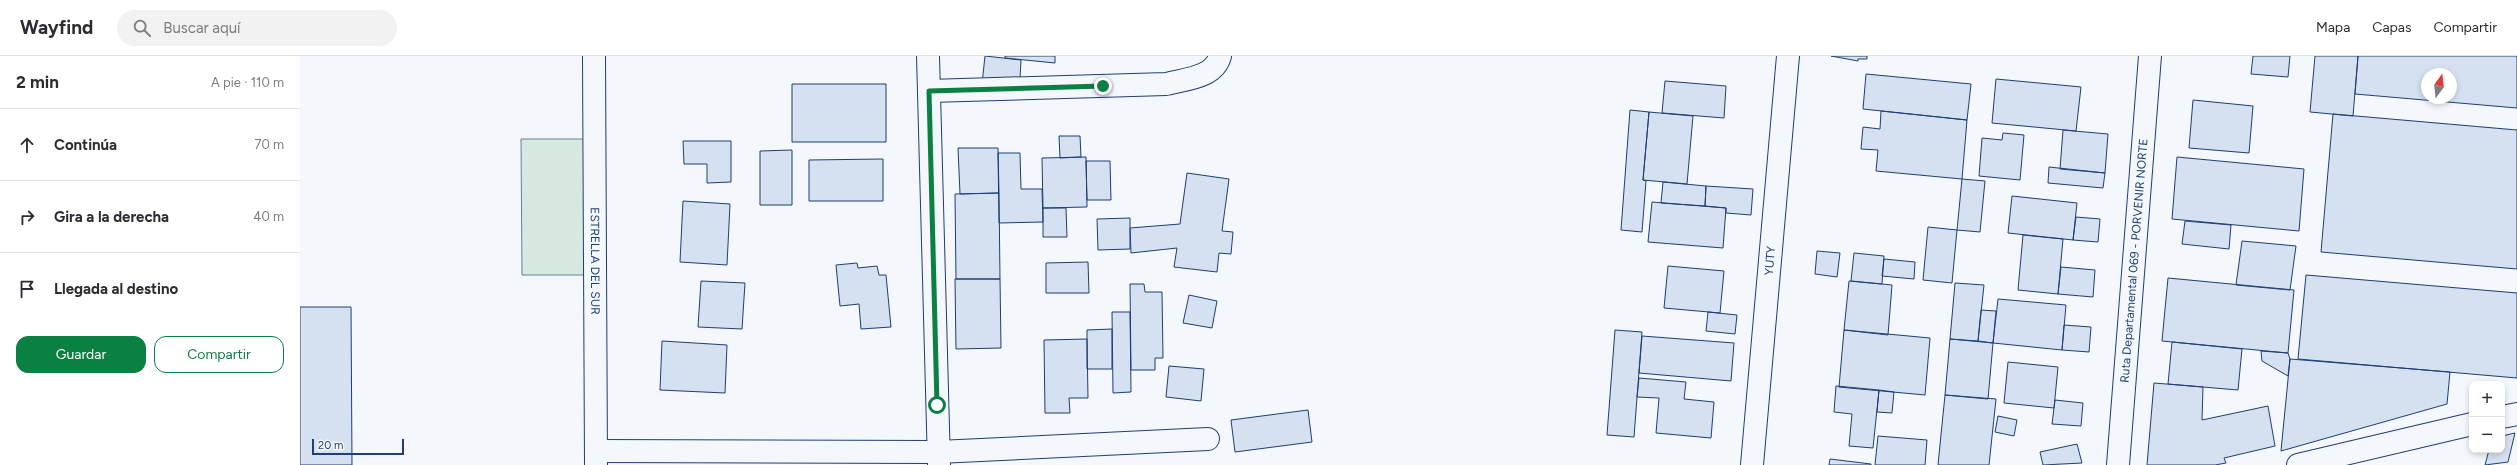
<!DOCTYPE html>
<html lang="es">
<meta charset="utf-8">
<style>
:root{--surface:#fff;--page:#f2f2f3;--text:#2b2b33;--muted:#7c7c81;--line:#e1e1e2;--accent:#0b8043}
body{margin:0;font-family:Figtree,sans-serif;background:var(--page);color:var(--text)}
.controls{position:absolute;right:12px;bottom:12px;display:grid;overflow:hidden;border-radius:8px;box-shadow:0 2px 6px #0003}
.controls button{width:36px;height:36px;display:grid;place-items:center;padding:0;border:0;border-bottom:1px solid var(--line);background:var(--surface);color:var(--text);font:20px sans-serif}
.compass{position:absolute;left:2121px;top:12px;width:36px;height:36px;border-radius:50%;background:var(--surface);box-shadow:0 2px 6px #0003;rotate:15deg}
.scale{position:absolute;left:12px;bottom:10px;width:92px;box-sizing:border-box;padding-left:4px;border:2px solid #1d3f73;border-top:0;font-size:11px;line-height:14px;white-space:nowrap;color:#1d3f73;-webkit-text-stroke:3px #f4f7fb;paint-order:stroke}
.stop{position:absolute;width:12px;height:12px;margin:-9px;border:3px solid #0b8043;border-radius:50%;background:#fff}
.stop.end{background:#0b8043;border-color:#fff;box-shadow:0 1px 4px #0008}
.list{margin:0;padding:0;list-style:none}
h2{display:flex;justify-content:space-between;align-items:center;height:52px;margin:0;padding:0 16px;font-size:17px}
h2 small{font-size:13px;font-weight:400;color:var(--muted)}
.list li{display:grid;grid-template-columns:26px 1fr auto;gap:12px;align-items:center;box-sizing:border-box;height:72px;padding:0 16px;border-top:1px solid var(--line)}
.list b{display:block;font-size:15px;white-space:nowrap}
.list em{font-size:13px;font-style:normal;color:var(--muted)}
.actions{display:flex;gap:8px;padding:12px 16px}
.actions a{flex:1;padding:9px 0;border:1px solid var(--accent);border-radius:12px;text-align:center;font-size:14px;color:var(--accent)}
.actions .main{background:var(--accent);color:#fff}
.icon{flex:none;width:22px;height:22px;fill:none;stroke:currentColor;stroke-width:2;stroke-linecap:round;stroke-linejoin:round}
.map{position:relative;flex:none;width:2217px;height:409px;overflow:hidden}
header{display:flex;align-items:center;gap:24px;box-sizing:border-box;height:56px;padding:0 20px;background:var(--surface);border-bottom:1px solid var(--line)}
header strong{font-size:19px}
nav{display:flex;gap:22px;margin-inline-start:auto;font-size:14px}
.search{width:280px;height:36px;background:var(--page);display:flex;align-items:center;gap:10px;box-sizing:border-box;padding:0 14px;border-radius:22px;color:var(--muted);font-size:15px}
main{display:flex}
aside{flex:1;background:var(--surface)}
.map>svg:first-child{display:block}
.green{fill:#d7e8df;stroke:#687fa3}
.building{fill:#d5e0f0;stroke:#1d3f73;fill-rule:evenodd}
.lines{fill:none;stroke-linecap:round;stroke-linejoin:round}
.street-casing{stroke:#1d3f73;stroke-width:24}
.secondary-casing{stroke:#1d3f73;stroke-width:24}
.street{stroke:#f4f7fb;stroke-width:22}
.secondary{stroke:#f4f7fb;stroke-width:22}
.route{stroke:#0b8043;stroke-width:5}
.labels{text-anchor:middle;stroke-width:3;stroke-linejoin:round;paint-order:stroke}
.street-label{font-size:12px;fill:#1d3f73;stroke:#f4f7fb}
</style>
<header>
<strong>Wayfind</strong>
<div class="search"><svg class="icon" aria-label="search" viewBox="0 0 24 24"><circle cx="10" cy="10" r="6"/><path d="M15 15l6 6"/></svg>Buscar aquí</div>
<nav><a>Mapa</a><a>Capas</a><a>Compartir</a></nav>
</header>
<main>
<aside>
<h2>2 min<small>A pie · 110 m</small></h2>
<ul class="list">
<li><svg class="icon" aria-label="ahead" viewBox="0 0 24 24"><path d="M12 20V5M6 11l6-6 6 6"/></svg><div><b>Continúa</b></div><em>70 m</em></li>
<li><svg class="icon" aria-label="right" viewBox="0 0 24 24"><path d="M7 20v-9h11M14 6l5 5-5 5"/></svg><div><b>Gira a la derecha</b></div><em>40 m</em></li>
<li><svg class="icon" aria-label="arrive" viewBox="0 0 24 24"><path d="M6 21V4h12l-3 4 3 4H6"/></svg><div><b>Llegada al destino</b></div></li>
</ul>
<div class="actions"><a class="main">Guardar</a><a>Compartir</a></div>
</aside>
<div class="map">
<svg width="2217" height="409" viewBox="0 0 2217 409">
<rect width="100%" height="100%" fill="#f4f7fb"/>
<path class="green" d="M221 83H286L287 219H222Z"/>
<path class="building" d="M685 0 721 4 720 22 682 28Z
M705 0H755V7L705 2Z
M1531 0H1567V3H1558V5Z
M1953 0H1990L1988 21 1951 18Z
M2015 0H2058L2053 60 2010 56Z
M2058 0H2217V52L2055 38ZM2127 18H2151V42H2127Z
M1566 18 1671 28 1667 64 1563 53Z
M1696 23 1781 31 1776 75 1692 67Z
M1365 25 1426 30 1424 62 1362 57Z
M492 28H586V86H492Z
M1893 44 1953 50 1949 97 1889 92Z
M1330 54 1349 56 1343 124 1346 125 1342 176 1321 174Z
M1581 55 1667 64 1662 123 1576 115 1578 94 1561 93 1563 71 1580 73Z
M1349 56 1393 60 1387 128 1343 124Z
M2033 58 2217 74V213L2021 196Z
M1763 74 1808 78 1805 117 1760 113Z
M1703 77 1724 79 1720 124 1679 120 1682 82 1702 84Z
M759 80H780L781 101 760 102Z
M383 85H431V126L407 127V108H384Z
M658 92H698L699 137 660 138Z
M492 94V149H460V95Z
M698 97H720L721 133H742L743 166 699 167Z
M786 101 787 151 743 152 742 102Z
M1877 101 2004 113 1999 175 1872 163Z
M583 103V145H509V104Z
M786 105H810L811 144H787Z
M1749 111 1805 117 1803 132 1748 127Z
M887 117 929 123 922 175 933 176 931 198 919 197 917 216 874 211 877 192 831 197 830 172 880 168Z
M1662 123 1685 125 1680 176 1657 174Z
M1363 126 1406 130 1405 150 1361 147Z
M1406 130 1453 133 1451 159 1426 157V152L1405 150Z
M699 137 700 223H656L655 138Z
M1712 140 1777 147 1773 184 1708 177Z
M383 145 430 148 427 209 380 206Z
M1352 146 1426 152 1423 192 1348 186Z
M743 152H766L767 181H743Z
M1776 161 1800 163 1798 186 1773 184Z
M830 162V193L798 194 797 163Z
M1885 165 1931 169 1929 193 1882 188Z
M1628 171 1657 174 1652 227 1623 224Z
M1723 179 1763 183 1758 238 1718 234Z
M1942 185 1996 190 1990 234 1936 229Z
M1517 195 1540 197 1537 221 1515 218Z
M1554 197 1584 200 1582 228 1551 225Z
M1584 203 1615 206 1614 223 1582 220Z
M788 206 789 237H746V207Z
M557 207 558 212 577 210 579 219H586L591 271 561 273 559 248 540 250 536 209Z
M1368 210 1424 215 1420 257 1364 252Z
M1761 211 1795 214 1793 241 1758 238Z
M2006 219 2217 237V322L1998 303Z
M1868 222 1994 234 1988 297 1862 285Z
M655 223H700L701 292 656 293Z
M401 225 445 227 442 273 398 271Z
M1549 225 1592 229 1588 279 1544 274Z
M1655 227 1684 229 1678 285 1650 283Z
M830 228H844L845 236H862L863 302H855V314H831Z
M889 239 917 245 912 272 883 267Z
M1698 243 1766 249 1762 294 1693 287Z
M0 251H51L52 409H0Z
M1681 254 1696 255 1693 287 1678 285Z
M812 256H830L831 336 813 337Z
M1408 256 1437 259 1435 278 1406 275Z
M1764 269 1791 271 1789 296 1762 294Z
M812 273V313H787V274Z
M1315 274 1342 276 1334 381 1307 379Z
M1544 274 1630 282 1625 339 1539 331Z
M1342 280 1434 287 1431 325 1339 317Z
M787 283 788 342H769L770 357H745L744 284Z
M1650 283 1693 287 1688 343 1645 339Z
M362 285 427 289 425 337 360 334Z
M1872 286 1942 293 1938 334 1868 328Z
M1961 295 1988 297 1990 303 1988 320 1962 305Z
M1990 303 2150 316 2147 348 1981 395Z
M1708 306 1758 311 1754 352 1704 347Z
M869 310 904 313 901 345 866 341Z
M1339 322 1386 326 1384 343 1414 346 1411 382 1356 377 1359 342 1337 341Z
M1854 327 1903 331 1902 364 1968 350 1975 390 1924 402 1926 407 1915 409H1847Z
M1536 330 1579 334 1573 392 1549 390 1552 358 1534 356Z
M1579 334 1594 336 1592 357 1577 356Z
M1645 339 1696 343 1689 409H1638Z
M1755 344 1783 347 1781 370 1752 368Z
M1008 354 1012 386 935 396 931 364Z
M1698 360 1717 364 1714 380 1695 376Z
M2215 377 2208 406 2185 409 2189 394H2202V380Z
M1578 380 1627 384 1625 409H1575Z
M1777 388 1782 407 1743 409 1740 396Z
M1530 403 1571 408V409H1529Z"/>
<g class="lines">
<defs>
<g id="street">
<path id="s1" d="M294 0 296 409"/>
<path d="M628 0 639 409"/>
<path d="M629 35 866 28C885 23 914 22 920 0"/>
<path d="M296 395 638 396 908 383"/>
<path id="s2" d="M1452 409 1488 0"/>
</g>
<g id="secondary">
<path d="M2202 361 2217 358"/>
<path id="s3" d="M1818 409 1850 0"/>
<path d="M1998 409 2172 368"/>
</g>
</defs>
<use href="#street" class="street-casing"/>
<use href="#secondary" class="secondary-casing"/>
<use href="#street" class="street"/>
<use href="#secondary" class="secondary"/>
</g>
<g class="lines">
<path class="route" d="M637 349 629 35 803 30"/>
</g>
<g class="labels">
<g class="street-label">
<text dy="4" stroke="none"><textPath href="#s2" startOffset="205">YUTY</textPath></text>
<text dy="4" stroke="none"><textPath href="#s1" startOffset="205">ESTRELLA DEL SUR</textPath></text>
<text dy="4" stroke="none"><textPath href="#s3" startOffset="205">Ruta Departamental 069 - PORVENIR NORTE</textPath></text>
</g>
</g>
</svg>
<div class="controls">
<button>+</button>
<button>−</button>
</div>
<svg class="compass" viewBox="-18 -18 36 36"><path d="M0-13l5 13h-10z" fill="#e53935"/><path d="M0 13l5-13h-10z" fill="#7c7c81"/></svg>
<div class="scale">20 m</div>
<div class="stop" style="left:637px;top:349px"></div>
<div class="stop end" style="left:803px;top:30px"></div>
</div>
</main>
